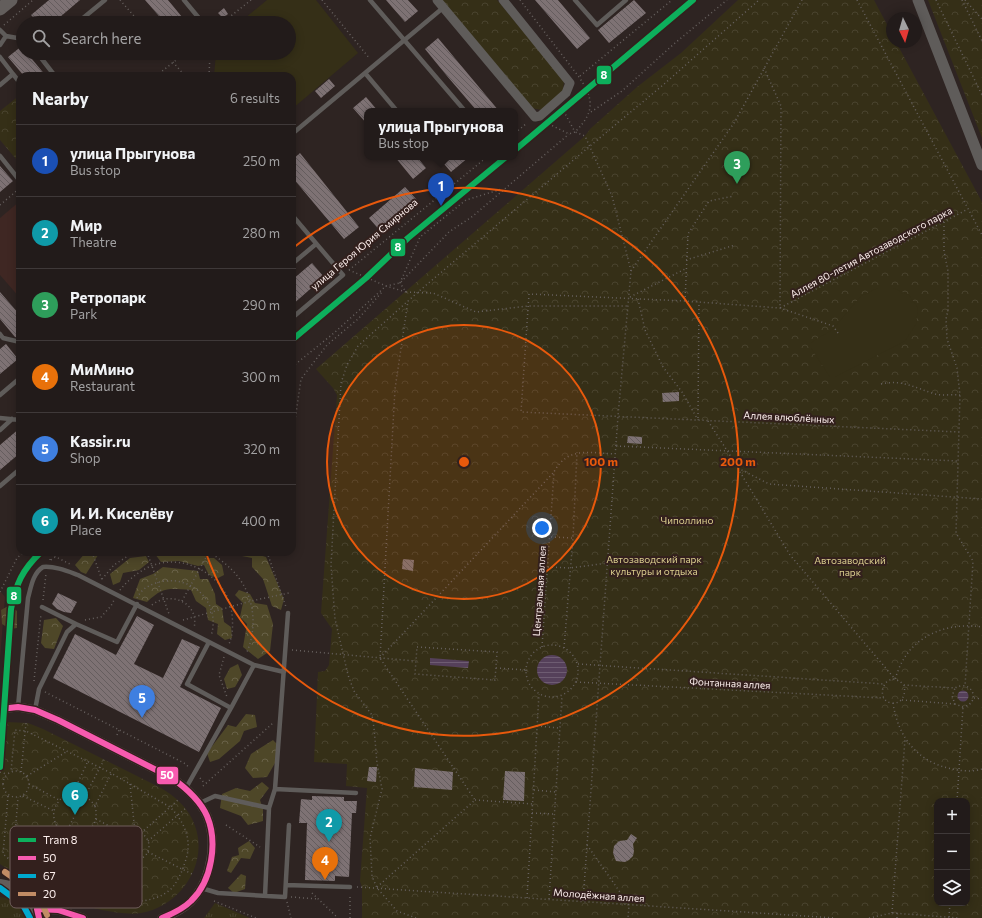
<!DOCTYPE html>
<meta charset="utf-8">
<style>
:root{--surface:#221b1a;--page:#2e2827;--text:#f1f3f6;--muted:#a2a1a2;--line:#3f3939;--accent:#1a73e8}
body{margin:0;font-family:Commissioner,sans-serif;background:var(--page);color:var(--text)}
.controls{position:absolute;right:12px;bottom:12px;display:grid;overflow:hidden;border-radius:8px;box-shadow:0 2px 10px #0003}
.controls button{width:36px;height:36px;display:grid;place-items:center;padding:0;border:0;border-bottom:1px solid var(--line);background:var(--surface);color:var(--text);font:20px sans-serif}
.compass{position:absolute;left:886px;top:12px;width:36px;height:36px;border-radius:50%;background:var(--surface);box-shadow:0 2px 10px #0003;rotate:175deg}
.you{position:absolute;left:542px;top:528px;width:14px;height:14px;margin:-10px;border:3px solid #fff;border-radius:50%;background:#1a73e8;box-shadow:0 0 0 6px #1a73e833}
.badge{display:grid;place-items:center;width:26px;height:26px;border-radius:50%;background:var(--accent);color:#fff;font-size:13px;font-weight:700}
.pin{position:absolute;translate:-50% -33px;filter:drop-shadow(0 1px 2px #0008)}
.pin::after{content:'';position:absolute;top:21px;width:14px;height:12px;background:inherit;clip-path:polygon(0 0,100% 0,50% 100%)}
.popup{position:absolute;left:364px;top:108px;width:154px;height:52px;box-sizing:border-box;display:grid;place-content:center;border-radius:8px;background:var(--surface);filter:drop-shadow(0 1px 3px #0005);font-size:13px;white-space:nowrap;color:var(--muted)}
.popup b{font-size:15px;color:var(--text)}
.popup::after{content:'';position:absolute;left:50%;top:100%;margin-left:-8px;border:8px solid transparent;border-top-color:var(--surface)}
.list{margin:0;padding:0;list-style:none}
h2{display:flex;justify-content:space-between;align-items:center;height:52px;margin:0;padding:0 16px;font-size:17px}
h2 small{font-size:13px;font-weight:400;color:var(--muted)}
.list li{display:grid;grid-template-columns:26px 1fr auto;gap:12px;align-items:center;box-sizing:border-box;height:72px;padding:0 16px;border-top:1px solid var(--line)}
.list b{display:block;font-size:15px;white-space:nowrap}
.list p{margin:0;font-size:13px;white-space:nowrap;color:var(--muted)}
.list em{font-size:13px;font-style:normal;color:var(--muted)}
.icon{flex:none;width:22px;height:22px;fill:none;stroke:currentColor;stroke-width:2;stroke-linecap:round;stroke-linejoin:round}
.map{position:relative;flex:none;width:982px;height:918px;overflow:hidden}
.search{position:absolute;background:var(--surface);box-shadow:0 2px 10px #0003;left:16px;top:16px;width:280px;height:44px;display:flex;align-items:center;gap:10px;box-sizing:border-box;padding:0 14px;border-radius:22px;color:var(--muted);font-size:15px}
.panel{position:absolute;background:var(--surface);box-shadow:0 2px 10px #0003;left:16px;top:72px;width:280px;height:484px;border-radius:12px}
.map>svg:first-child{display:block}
.built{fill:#3f2723}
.grass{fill:url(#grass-tufts)}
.forest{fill:url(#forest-crowns)}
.park{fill:url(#park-crowns);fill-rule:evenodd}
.garden{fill:#352f17}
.water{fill:url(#water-rules)}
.building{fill:url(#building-back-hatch)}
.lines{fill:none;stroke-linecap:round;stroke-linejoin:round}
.path{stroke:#67615f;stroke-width:1.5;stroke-dasharray:1 3;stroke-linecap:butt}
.service{stroke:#5f5c5a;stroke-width:4.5}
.minor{stroke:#5f5c5a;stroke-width:9}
.tertiary{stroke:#5f5c5a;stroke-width:11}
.secondary{stroke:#635e5c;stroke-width:13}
.primary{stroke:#635c59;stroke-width:14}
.bus-1-casing{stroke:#33201d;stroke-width:9}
.bus-2-casing{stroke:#33201d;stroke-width:9}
.bus-3-casing{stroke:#33201d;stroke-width:9}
.bus-1{stroke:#f75aaf;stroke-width:6}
.bus-2{stroke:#00a9ce;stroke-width:6}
.bus-3{stroke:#c18c65;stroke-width:6}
.tram-1-casing{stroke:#33201d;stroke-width:9}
.tram-1{stroke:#0daf5c;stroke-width:6}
.ring{fill:none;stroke:#e8590c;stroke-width:2}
.labels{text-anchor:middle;stroke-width:4;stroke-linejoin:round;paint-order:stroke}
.street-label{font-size:10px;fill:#fef0ee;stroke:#33201d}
.park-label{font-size:10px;fill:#dacd8e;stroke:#33201d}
.key{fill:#33201d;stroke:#705e5c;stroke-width:1}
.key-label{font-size:11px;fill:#fef0ee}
.centre{fill:#e8590c;stroke:#33201d;stroke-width:2}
.ring-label{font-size:12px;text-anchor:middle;font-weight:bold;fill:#e8590c;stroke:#33201d;stroke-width:4;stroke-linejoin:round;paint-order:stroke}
.line-badge{stroke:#33201d;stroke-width:1.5}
.badge-label{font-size:11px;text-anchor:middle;font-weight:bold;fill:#fff}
</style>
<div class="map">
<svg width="982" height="918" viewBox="0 0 982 918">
<defs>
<pattern id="grass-tufts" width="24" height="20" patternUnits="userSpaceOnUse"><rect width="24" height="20" fill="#352f17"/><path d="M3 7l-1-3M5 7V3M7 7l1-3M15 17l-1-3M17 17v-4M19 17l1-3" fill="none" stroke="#49432e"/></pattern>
<pattern id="forest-crowns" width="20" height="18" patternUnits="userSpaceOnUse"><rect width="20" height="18" fill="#4e4728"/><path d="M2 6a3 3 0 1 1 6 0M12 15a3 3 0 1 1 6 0" fill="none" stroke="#696248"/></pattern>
<pattern id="park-crowns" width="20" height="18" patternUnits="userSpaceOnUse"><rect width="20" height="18" fill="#352f17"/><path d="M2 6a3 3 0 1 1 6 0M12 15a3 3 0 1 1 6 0" fill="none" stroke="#49432e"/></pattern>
<pattern id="water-rules" width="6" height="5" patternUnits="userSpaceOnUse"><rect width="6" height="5" fill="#55405a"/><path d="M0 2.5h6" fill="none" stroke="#6e5c72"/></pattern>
<pattern id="building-back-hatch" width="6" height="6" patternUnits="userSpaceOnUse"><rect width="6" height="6" fill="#7e7274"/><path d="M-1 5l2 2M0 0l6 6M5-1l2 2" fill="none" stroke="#655d5e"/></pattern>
</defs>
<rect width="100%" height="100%" fill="#2e2422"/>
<path class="built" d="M20 201V298L0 275V218Z
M0 591 5 597 0 659Z"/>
<path class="grass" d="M0 897C13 898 22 906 27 918H0Z
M215 903 250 918H204Z"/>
<path class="forest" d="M86 552H100L86 574 81 572 75 565Z
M157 552H203L207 558H214L222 565 224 575 218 578 209 575 204 565 198 566 179 561 161 562 155 554Z
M236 552H256V554L266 557 284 599 281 610 272 606 263 579 252 567V558L242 556Z
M146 556 149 562 139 570 123 573 120 582 113 585 110 574 130 558Z
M163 567 198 571 200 579H208L215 594 216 604 222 608 224 622 231 627 232 638 225 640 217 634 218 624 208 620 206 608 196 601 191 590C169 589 164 586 147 602L133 598 140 579 153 574Z
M239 590 250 594 255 603 267 605 273 624 270 651 258 659 243 647 247 624 240 617 243 603 235 595Z
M10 605 17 611V628L10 629 2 624 1 610Z
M56 618 63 626 54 649 45 648 41 643 44 620Z
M238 664 242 675 235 687 227 689 224 679 230 668Z
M246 714 255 715 257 727 244 731 240 741 219 759 210 762 207 753 228 725 236 727Z
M273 740 278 745 275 763 267 777 253 778 245 768 251 754Z
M262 782 269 788 260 800 263 809V821L248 825 241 816 220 808 222 794 236 788 250 791Z
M249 841 255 848 250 859 241 858 231 873 227 871 232 857 239 855 238 848Z
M241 874 246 876 245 889 234 893 228 888Z"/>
<path class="park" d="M440 0H497L564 80 563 91 542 110 531 108Z
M738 0H874L892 34V42H896L982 202V918H362V887L360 881 367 788 346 786 347 764 314 762 318 672 325 671 329 665 332 629 321 613 337 395 333 388 316 369 585 136 590 129 637 87 681 53ZM937 801H967V903H937Z
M928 0H982V138Z
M20 95V156L16 159 0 140V111Z
M6 722 28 723 43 729 159 787C175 796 189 808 195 826 209 864 180 907 141 913 129 915 114 912 102 910 61 901 34 887 0 864V723Z"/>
<path class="garden" d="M267 0H316L358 53 292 109V76H214L216 53H289V23H239Z
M878 288H893L909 295 918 308 916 324 905 341 835 377H830L811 348V343L815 340 832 330 861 296Z"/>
<path class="water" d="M537 670a15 15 0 1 1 30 0a15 15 0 1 1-30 0Z
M430 658 469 661 468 668 430 665Z
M957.5 696a5.5 5.5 0 1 1 11 0a5.5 5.5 0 1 1-11 0Z"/>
<path class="building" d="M49 0H80L53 23H26L33 17 31 15Z
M145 0H168L187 23H165Z
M386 0H408L418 11 405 22Z
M535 0H558L590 38 577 49Z
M634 0 646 13 609 43 598 30Z
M224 8 228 14 223 18 218 13Z
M438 38 499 111H477L447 76 425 49Z
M23 45V53H27L46 76H24L8 57Z
M329 79 335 86 321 98 315 91Z
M366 97 378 111H367V124L353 108Z
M300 153 359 227 344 239 292 177V160Z
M395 157H417L426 168 413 179Z
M438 157H469L451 172Z
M0 166 13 181 0 192Z
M405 187 417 200 380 231 369 218Z
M312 263 324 277 292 305V280Z
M0 292 20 315V338L15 337 0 319Z
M6 344 18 359 0 374V349Z
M679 392V401L663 402 662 393Z
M20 428V453L0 470V445Z
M628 436 642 437V444L627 443Z
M403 559 414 560 413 571 402 569Z
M58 593 77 602 71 613 64 612 57 609 52 604Z
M137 616 154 625 134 664 163 678 182 639 200 647 180 687 221 708 199 752 53 678 75 634 116 655Z
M369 767H377L376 782 367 781Z
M415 768 453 772 452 790 414 787Z
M505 771 525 772 524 801 503 800Z
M312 796 344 797V801H357L356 813H352L349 877 335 876V881L305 880 307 823H299L301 799 312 800Z
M631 834 637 838 633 844 634 851 633 856 629 860 625 862 616 861 613 853 614 846 619 841 627 840Z"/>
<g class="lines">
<path class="path" d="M120 0 140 23
M322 0 370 59
M520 0 579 77C594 99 595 112 575 132L585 136 612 196 631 271 618 416 583 901
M857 0 982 235
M936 0 982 95
M962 0 982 41
M965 0 982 19
M222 23 251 0
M4 25 33 0
M165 53 185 76
M764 68 781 106 780 308 968 209
M156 76 185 53
M209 76 210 53
M580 76 672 0
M591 112 622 91 675 43 727 0
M545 122 569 134 575 132 562 108
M515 133 527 123
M0 205 20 188
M944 222V251L948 271V310L946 319 947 339 957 368 960 395 956 533 973 561 965 686
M686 260 735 245
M349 270 386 286 406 292 400 283 420 237 466 200 502 189
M349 270 487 157
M631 271 734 123 802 0
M406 292 433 293 476 312 528 306H627
M630 297 685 269
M638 299 645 330 663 367 682 392 698 420
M685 301 688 234 709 201 734 196
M838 333 833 326 780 308 685 301 529 294 521 412 959 432
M292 367 334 333 386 286 400 283 449 232 473 216 569 134
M881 384C902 379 915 388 935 394 942 396 952 394 960 395
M698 418 699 302
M708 421 728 452 790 555 895 679C897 674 899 667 902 662 917 633 952 622 982 627
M292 441 301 379 327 345 358 319 382 292
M616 446 958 461
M738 468 769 484 982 499
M551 537 573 538
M53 552 56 557 72 565
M92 552 102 580
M147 552 169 614
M209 552C217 557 225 563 231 569 254 591 259 626 246 654
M267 552 286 607
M50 560 51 552
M51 560 62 552
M548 567 570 568 608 563
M102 579 114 565 134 552
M120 590C128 580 139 571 151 566 186 552 228 577 232 614 233 624 233 635 229 644
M0 592 17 558 24 552
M137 598C141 590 147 586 156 583 189 572 222 601 211 636
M43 600 46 574
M182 601 209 552
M152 605C170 590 200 603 194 628
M85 620 101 617 111 606 114 600
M183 620 251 601 289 593
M526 671a26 26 0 1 1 52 0a26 26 0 1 1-52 0Z
M417 647 497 652 495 680 415 674Z
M542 647 554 472C568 446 590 453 615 454
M564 648 573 538 577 452
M292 650 415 661
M224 657 219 675 227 697
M380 658 554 472
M578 664 884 684
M496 668 526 670
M34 681 41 614
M576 682 884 698
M904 685C906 693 903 704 892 703 873 701 885 666 904 685L955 688C972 678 982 703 963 707L955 704 952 696 955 688
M45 692 184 763 190 768
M974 698 982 699
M902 700 955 704
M893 703C898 737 917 762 952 769 961 771 973 772 982 769
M537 726 559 728
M117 735 119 730
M3 784a13 13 0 1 1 26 0a13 13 0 1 1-26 0Z
M0 772 6 774
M21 772 26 723
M27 776 66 752
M200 778 205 784
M29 784 59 800
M130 784 135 832
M203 786 273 723
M534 790 556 792
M73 793 88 761
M8 796 3 854C10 860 18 866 25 871 58 891 139 918 171 889 178 881 182 872 185 862 193 842 185 822 170 807L111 773 26 731 15 730 11 771
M23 796 54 811
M85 796 104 760
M475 800 533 804
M957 801 963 707
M95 806C86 792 66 788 57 804 53 810 53 816 55 822 65 848 103 836 95 806L111 774
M532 813 554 814
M96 819 126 835
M226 825 260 847
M90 830 122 847
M121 846a14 14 0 1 1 28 0a14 14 0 1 1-28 0Z
M66 833 74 817
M141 833 178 800
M148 841 186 808
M587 845 629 905 628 918
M148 852 192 874
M137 859 141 903
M13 861 18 797
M16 864 56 824
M26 871 62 832
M357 887 836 918
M377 887 475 800 380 658 395 389 408 301
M59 888 68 835
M70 892 79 836
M74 893 122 850
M312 893 338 918
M87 897 129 858
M291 897 318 899
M527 898 539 694
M549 899 562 696
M214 901 256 918
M287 902 291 918
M892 913 905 739
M949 917 950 903
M350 918V894
M416 918 397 911 377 888 372 876 370 838 382 789 377 763 374 728 372 715 354 691 348 675 335 619 331 565 341 383 347 365 358 346 418 292 590 146 663 85 759 0
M869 918 892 913 960 918
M897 918V913"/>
<path class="service" d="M184 0 203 23
M370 0 465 111
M575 0 597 25 626 0
M77 23 105 0
M0 30 6 36 23 39
M0 45 6 36
M38 54 55 76
M0 57 13 74 0 85
M365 73 397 111
M13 74 20 83
M292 134 444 7
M0 156 20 181
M292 215 343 275 292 318
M292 264 316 244
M0 334 3 338 20 342
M0 395 20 378
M0 418 20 420
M0 430 12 419
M0 486 20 469
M42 607 76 624
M18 707 28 598C31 587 33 573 43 567 55 566 67 571 78 575L254 665 284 672
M231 708 254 665
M35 710 39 689 67 632 76 624 117 642 137 604
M186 788 231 708 187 684 209 642
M275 789 356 793
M200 803 215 796 269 808
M286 885 350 887
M201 888 218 893 285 897 289 825
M265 896 269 808 275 789 288 613"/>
<path class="minor" d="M437 0 535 117 540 116 566 93 570 83 503 0
M0 709 18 707 35 710 58 720 172 778C186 788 199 799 207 816 217 840 212 876 195 897 187 907 174 914 162 918
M37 909 58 910 83 918"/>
<path class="tertiary" d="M918 0 982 165"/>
<path class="secondary" d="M0 9 11 0"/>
<path class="primary" d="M0 886C21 889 33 897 39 918"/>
<defs>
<path id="bus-1" d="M0 709 18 707 35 710 58 720 172 778C186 788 200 800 207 816 218 842 212 881 191 901 183 909 172 914 162 918
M39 918 37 909 58 910 83 918"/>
<path id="bus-2" d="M0 888 23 905 30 918"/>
<path id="bus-3" d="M5 872C23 885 38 892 47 915"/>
</defs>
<use href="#bus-1" class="bus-1-casing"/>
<use href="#bus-2" class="bus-2-casing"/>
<use href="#bus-3" class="bus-3-casing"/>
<use href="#bus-1" class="bus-1"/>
<use href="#bus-2" class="bus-2"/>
<use href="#bus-3" class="bus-3"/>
<defs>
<path id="tram-1" d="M515 150 693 0
M292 340 366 278 408 238 506 157
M0 767 11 609C16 584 22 570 41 552"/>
</defs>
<use href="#tram-1" class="tram-1-casing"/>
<use href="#tram-1" class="tram-1"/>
</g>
<circle cx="464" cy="462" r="137" fill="#e8590c" fill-opacity=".12"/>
<g class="ring">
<circle cx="464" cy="462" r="137"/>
<path d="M293 248A274 274 0 1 1 206 553"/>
</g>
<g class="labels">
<g class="street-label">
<text transform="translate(364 244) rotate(-40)" y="4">улица Героя Юрия Смирнова</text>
<text transform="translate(871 252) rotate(-28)" y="4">Аллея 80-летия Автозаводского парка</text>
<text transform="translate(789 417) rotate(3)" y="4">Аллея влюблённых</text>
<text transform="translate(539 591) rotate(-86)" y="4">Центральная аллея</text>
<text transform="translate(730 683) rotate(3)" y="4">Фонтанная аллея</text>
<text transform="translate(599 895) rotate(4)" y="4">Молодёжная аллея</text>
</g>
<g class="park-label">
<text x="687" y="524">Чиполлино</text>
<text x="654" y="563">Автозаводский парк<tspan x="654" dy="12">культуры и отдыха</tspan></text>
<text x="850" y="564">Автозаводский<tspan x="850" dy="12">парк</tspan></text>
</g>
</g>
<rect x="10" y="826" width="132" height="82" rx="6" class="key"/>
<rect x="18" y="838" width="18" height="4" fill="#0daf5c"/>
<rect x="18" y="856" width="18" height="4" fill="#f75aaf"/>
<rect x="18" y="874" width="18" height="4" fill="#00a9ce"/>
<rect x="18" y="892" width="18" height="4" fill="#c18c65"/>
<g class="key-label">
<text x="43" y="844">Tram 8</text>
<text x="43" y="862">50</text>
<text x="43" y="880">67</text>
<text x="43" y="898">20</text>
</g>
<circle cx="464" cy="462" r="6" class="centre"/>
<g class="ring-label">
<text x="601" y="466">100 m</text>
<text x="738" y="466">200 m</text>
</g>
<g class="line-badge">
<rect x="596" y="65" width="16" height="20" rx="4" fill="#0daf5c"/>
<rect x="390" y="238" width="16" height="19" rx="4" fill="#0daf5c"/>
<rect x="6" y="586" width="16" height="19" rx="4" fill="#0daf5c"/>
<rect x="156" y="766" width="23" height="19" rx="4" fill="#f75aaf"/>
</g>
<g class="badge-label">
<text x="604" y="79">8</text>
<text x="398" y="251">8</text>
<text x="14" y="600">8</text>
<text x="167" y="779">50</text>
</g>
</svg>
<div class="controls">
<button>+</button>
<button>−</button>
<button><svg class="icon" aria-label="layers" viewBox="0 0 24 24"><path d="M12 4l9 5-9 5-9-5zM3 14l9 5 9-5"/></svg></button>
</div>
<svg class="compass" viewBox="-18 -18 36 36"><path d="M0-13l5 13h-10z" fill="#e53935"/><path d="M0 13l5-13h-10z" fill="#a2a1a2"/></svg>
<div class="you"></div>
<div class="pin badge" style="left:441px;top:206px;background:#1a4fb4">1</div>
<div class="popup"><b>улица Прыгунова</b>Bus stop</div>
<div class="pin badge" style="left:329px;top:842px;background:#0f9aa8">2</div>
<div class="pin badge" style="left:737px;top:184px;background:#2e9e5b">3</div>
<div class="pin badge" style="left:325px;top:880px;background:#e8710a">4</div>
<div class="pin badge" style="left:142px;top:718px;background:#3f7fe0">5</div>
<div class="pin badge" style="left:75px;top:815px;background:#0f9aa8">6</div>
<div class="search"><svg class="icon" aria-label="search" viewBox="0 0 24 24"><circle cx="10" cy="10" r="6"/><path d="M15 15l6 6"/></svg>Search here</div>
<section class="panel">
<h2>Nearby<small>6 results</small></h2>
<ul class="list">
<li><span class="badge" style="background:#1a4fb4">1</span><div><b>улица Прыгунова</b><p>Bus stop</p></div><em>250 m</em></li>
<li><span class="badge" style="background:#0f9aa8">2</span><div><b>Мир</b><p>Theatre</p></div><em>280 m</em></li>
<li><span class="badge" style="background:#2e9e5b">3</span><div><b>Ретропарк</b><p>Park</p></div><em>290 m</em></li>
<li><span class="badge" style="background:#e8710a">4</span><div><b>МиМино</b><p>Restaurant</p></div><em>300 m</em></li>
<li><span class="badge" style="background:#3f7fe0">5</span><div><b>Kassir.ru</b><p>Shop</p></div><em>320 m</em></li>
<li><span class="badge" style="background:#0f9aa8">6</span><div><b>И. И. Киселёву</b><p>Place</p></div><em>400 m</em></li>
</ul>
</section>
</div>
